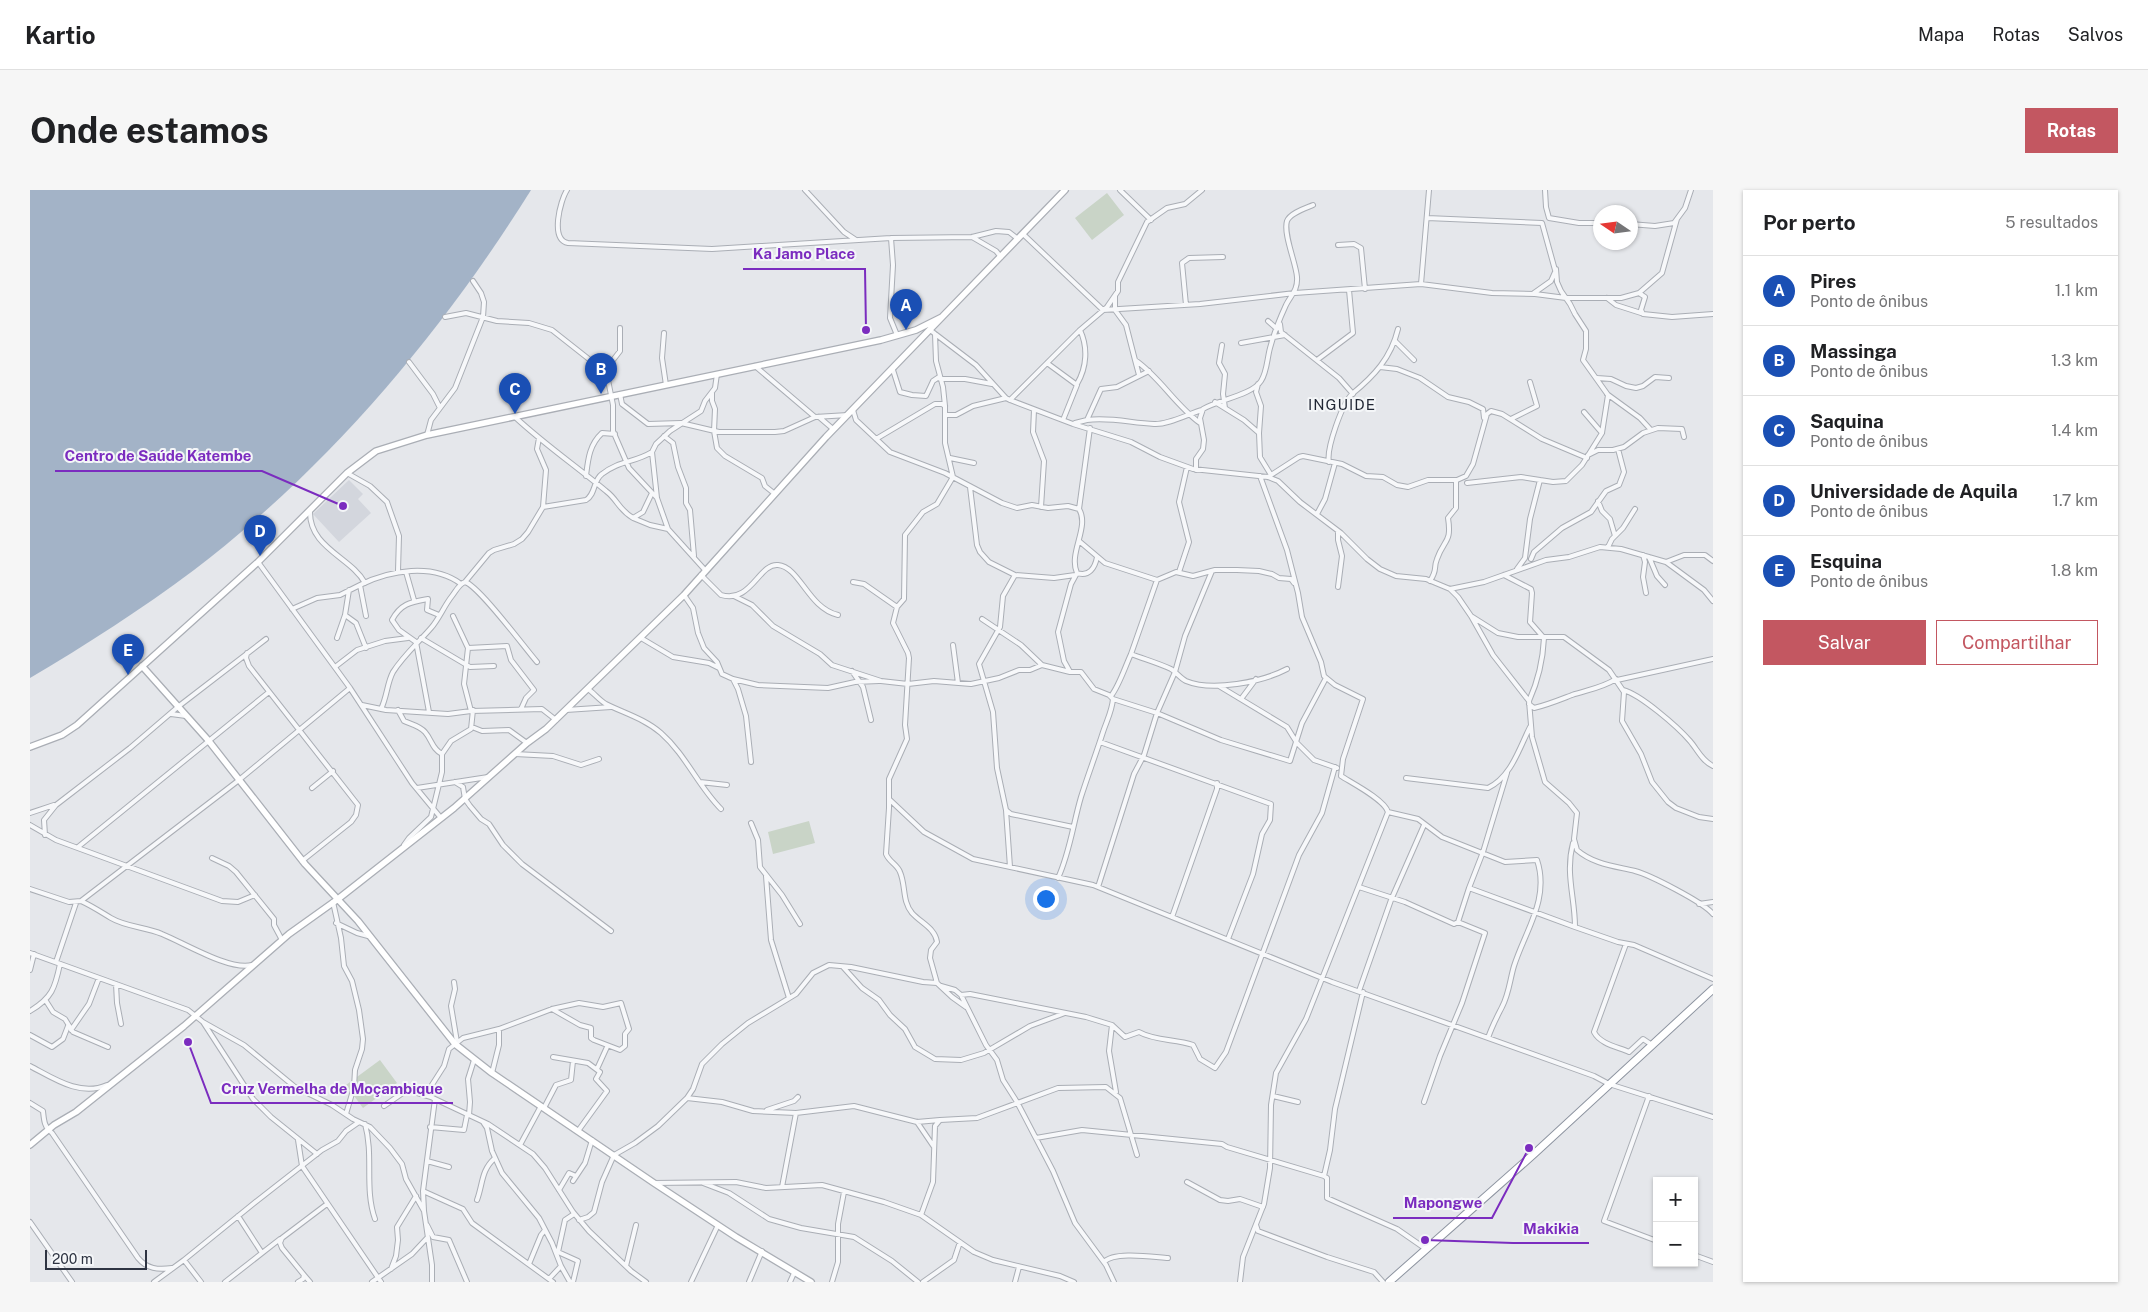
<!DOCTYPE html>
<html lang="pt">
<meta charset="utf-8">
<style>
:root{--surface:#fff;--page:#f6f6f6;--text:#202124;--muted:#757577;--line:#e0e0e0;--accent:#c35761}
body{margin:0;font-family:"Public Sans",sans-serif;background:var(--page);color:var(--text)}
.controls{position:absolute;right:15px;bottom:15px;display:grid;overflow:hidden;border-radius:0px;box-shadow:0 1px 4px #0004}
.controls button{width:45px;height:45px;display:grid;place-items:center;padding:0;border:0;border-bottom:1px solid var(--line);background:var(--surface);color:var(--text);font:25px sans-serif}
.compass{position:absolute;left:1563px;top:15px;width:45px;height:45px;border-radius:50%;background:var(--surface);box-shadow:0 1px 4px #0004;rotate:283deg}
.scale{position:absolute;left:15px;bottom:12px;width:102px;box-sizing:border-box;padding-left:5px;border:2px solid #2e3442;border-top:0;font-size:14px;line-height:18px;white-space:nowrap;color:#2e3442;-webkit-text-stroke:4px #f4f6f8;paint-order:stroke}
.you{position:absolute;left:1015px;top:708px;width:18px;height:18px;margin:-12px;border:4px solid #fff;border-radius:50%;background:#1a73e8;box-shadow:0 0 0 8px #1a73e833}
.badge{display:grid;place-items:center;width:32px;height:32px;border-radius:50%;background:var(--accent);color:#fff;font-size:16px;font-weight:700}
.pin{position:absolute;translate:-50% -41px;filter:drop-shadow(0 1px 2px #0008)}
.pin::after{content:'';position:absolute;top:26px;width:18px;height:15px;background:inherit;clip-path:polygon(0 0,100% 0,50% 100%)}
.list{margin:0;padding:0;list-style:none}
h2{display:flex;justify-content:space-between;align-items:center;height:65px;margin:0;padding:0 20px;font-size:21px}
h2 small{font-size:16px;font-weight:400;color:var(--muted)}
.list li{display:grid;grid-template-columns:32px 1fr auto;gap:15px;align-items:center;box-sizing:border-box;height:70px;padding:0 20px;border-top:1px solid var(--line)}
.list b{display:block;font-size:19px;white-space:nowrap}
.list p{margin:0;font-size:16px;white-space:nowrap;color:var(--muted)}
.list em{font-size:16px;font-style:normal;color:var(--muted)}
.actions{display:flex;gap:10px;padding:15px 20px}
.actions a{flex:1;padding:11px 0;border:1px solid var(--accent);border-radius:0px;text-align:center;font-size:18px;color:var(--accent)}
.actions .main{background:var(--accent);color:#fff}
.map{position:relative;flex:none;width:1683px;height:1092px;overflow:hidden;border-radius:0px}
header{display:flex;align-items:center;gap:30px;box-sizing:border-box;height:70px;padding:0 25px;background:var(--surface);border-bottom:1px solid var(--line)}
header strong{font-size:24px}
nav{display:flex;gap:28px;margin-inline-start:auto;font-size:18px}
.intro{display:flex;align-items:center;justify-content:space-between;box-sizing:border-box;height:120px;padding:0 30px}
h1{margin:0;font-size:35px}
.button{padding:12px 22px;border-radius:0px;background:var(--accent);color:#fff;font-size:18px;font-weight:700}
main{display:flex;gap:30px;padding:0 30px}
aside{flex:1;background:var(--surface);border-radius:0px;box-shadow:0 1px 4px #0004}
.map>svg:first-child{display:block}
.built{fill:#d3d6dd}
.green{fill:#c9d4c7}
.water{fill:#a3b3c7}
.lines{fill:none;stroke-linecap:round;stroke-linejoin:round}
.street-casing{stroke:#aaaeb5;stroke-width:6}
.secondary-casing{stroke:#aaaeb5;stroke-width:8}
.highway-casing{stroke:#8d94a0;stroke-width:9}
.street{stroke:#f7f8fa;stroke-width:4}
.secondary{stroke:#fff;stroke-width:5.5}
.highway{stroke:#fff;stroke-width:7}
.labels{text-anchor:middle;stroke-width:4;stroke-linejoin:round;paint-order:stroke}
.neighbourhood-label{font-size:15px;letter-spacing:1px;fill:#1f2533;stroke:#f4f6f8}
.leader{fill:none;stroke:#7b2cbf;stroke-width:2}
.callout-dot{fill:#7b2cbf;stroke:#f4f6f8;stroke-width:2}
.callout-label{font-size:15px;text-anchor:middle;font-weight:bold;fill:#7b2cbf;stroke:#f4f6f8;stroke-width:4;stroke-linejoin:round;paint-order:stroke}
</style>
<header>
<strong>Kartio</strong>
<nav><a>Mapa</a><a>Rotas</a><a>Salvos</a></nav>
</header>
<div class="intro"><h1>Onde estamos</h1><a class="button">Rotas</a></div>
<main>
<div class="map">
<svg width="1683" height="1092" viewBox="0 0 1683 1092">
<rect width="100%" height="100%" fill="#e5e7eb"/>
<path class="built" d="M319 290 333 304 328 309 341 323 309 352 283 324Z"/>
<path class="green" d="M1077 3 1094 25 1062 50 1045 28Z
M779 631 785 653 743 664 738 642Z
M350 870 367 893 333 918 316 895Z"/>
<path class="water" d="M0 0H501C411 144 299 277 164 380 112 419 56 455 0 488Z"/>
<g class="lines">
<defs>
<path id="street" d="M537 0C530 11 520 50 538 53L682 59 861 48 942 47 966 41 979 42 988 49
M775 0 814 42 826 50
M1090 0 1121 30
M1515 0 1516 17 1519 28 1549 33H1570
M1397 28 1512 33 1525 80
M1600 34 1625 36 1644 33 1655 18 1661 0
M993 44 1073 120 1170 114 1265 103 1391 94 1399 0
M942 47 966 61 971 67
M861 48 863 75 860 128 867 145
M1308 55 1324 54 1331 58 1335 99
M1391 94 1462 103 1505 104 1536 108H1591L1609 103 1615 107 1611 120 1613 124 1642 127 1683 124
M1504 103 1521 91 1525 82
M1609 103 1632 83 1647 29
M1085 106V120L1096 135 1105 170C1130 187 1145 215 1170 233
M1577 108 1586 115 1611 123
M1156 115 1152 73 1159 68 1193 67
M415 127 436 123 467 131 499 133 522 140 574 181 577 185 583 215V241L599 278 627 308
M1238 131 1247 139
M1250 134 1251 142 1309 188 1323 204
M900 140 946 175 976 208 980 210 1043 234 1101 252 1130 267 1163 279 1238 287 1248 291 1270 312 1311 343 1337 369 1350 379 1366 386 1396 389 1420 399 1454 392 1516 370 1539 367 1570 357 1591 359 1636 372 1654 365H1675L1683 371
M634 143 632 168 636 195
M1365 151 1384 170
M1211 153 1255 145
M1192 155 1189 173 1195 184 1193 204 1195 218
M1105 170 1109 185
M1287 170 1323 143 1319 100
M379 172 403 204 410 218
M1017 173 1047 195 1033 230
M725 176 785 227
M1350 177 1367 179 1390 188 1418 207 1439 212 1453 219 1454 228
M863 180 870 202 882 205 896 206 903 191 909 187
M577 185 580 174 590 161V138
M1567 188 1581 189 1596 196 1606 198 1613 196 1625 187 1639 188
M910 189H935L962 194
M1047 194C1057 177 1058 157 1050 140
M1228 194 1226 202 1231 216 1229 243
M682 203V211L685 219 684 241 687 258 695 266 732 288 735 296 745 304
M590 204 592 214 618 234 651 233 689 242H745L754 241 785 227 818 225
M1577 204 1610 228 1621 240
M980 210 1050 140 1077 117 1088 101V92L1117 32 1137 18 1155 14 1172 0
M1185 212 1214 230 1229 243 1230 267 1241 285
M823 220 826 230 860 262 915 283 972 313 987 318 1002 315 1018 318 1038 316 1049 319
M1004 220 1003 242 1014 271 1011 317
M1554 222 1572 243
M915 225H926L943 216 976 208
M485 227C514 254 546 276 576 301 588 310 588 319 603 328L613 322 622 303
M789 227 803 239
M1481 229 1507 216 1500 192
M1057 230C1081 227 1101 233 1124 234 1138 235 1158 224 1172 220
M1045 233 1057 230 1071 199 1087 197 1119 181
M397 245 401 230 425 198 453 127 454 112 451 103 443 91
M634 246 643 253 648 277 656 298V313L660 320 664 366
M846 249 905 214H912L915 216
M1558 265 1568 260H1583L1594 257 1613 243 1628 238 1652 239 1654 247
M920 268 944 273
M1299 272C1296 259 1312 214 1322 204 1344 186 1361 168 1368 139
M1166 280V269L1173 259 1174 250 1170 228 1173 219C1188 210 1222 205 1231 191 1237 182 1237 169 1240 158 1244 143 1250 128 1256 115 1261 105 1268 100 1267 87 1266 73 1253 44 1257 31 1260 23 1276 18 1283 15
M317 283 340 296 357 312 369 346 368 381
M556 286C558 270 559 255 572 243L585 244
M1230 286 1257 360 1268 403 1272 427 1291 472 1294 486 1305 495 1333 509 1313 569 1311 586C1322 593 1355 610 1358 622
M1238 287 1269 267 1273 266 1312 274 1336 286 1353 287 1367 295 1378 297 1398 290H1427L1436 286 1443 274 1457 224 1461 221 1472 224 1512 249 1557 268
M1510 290 1523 292 1536 291 1552 275 1572 243 1578 205 1553 170 1556 159V141L1545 124 1540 114 1531 101 1527 92 1526 79
M1437 293 1491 287 1510 290 1500 329 1495 368 1487 379
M940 297 947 355 950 362 959 372 985 385 1024 388 1045 385
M1568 311 1572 321 1580 329 1585 346
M513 317 556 310C566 304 563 290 572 284 590 270 604 273 622 262
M280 321C279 358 321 367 335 393
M1287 324 1295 309 1305 273
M603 328 620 335 638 339
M1049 351 1075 373 1127 390 1146 382 1163 386 1185 380H1207L1229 381 1242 384 1249 388 1261 389 1264 393
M1578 357 1582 349 1593 338 1605 319
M1613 365 1615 372 1613 387 1616 403
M1619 367 1627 386 1635 395
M1501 369 1504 362 1532 338 1561 322 1576 301 1589 295 1594 282 1588 259
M1636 372 1674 400 1683 411
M675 380 638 339 627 308 622 262 626 254 640 241 671 221 675 211 685 198 687 184
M376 382 384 410
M1149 382 1159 352 1149 312 1157 277
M1047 383C1059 387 1065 378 1067 367
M671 385 691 405C721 414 729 373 748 375 770 377 778 418 808 425
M985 385 973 406 970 437 949 474 963 522 967 578 976 620 981 624 1043 637
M1474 385 1501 399 1502 403 1500 432 1514 448C1513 469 1508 491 1499 511
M1400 391C1408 379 1403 379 1407 369 1414 349 1422 353 1418 328L1426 318V290
M435 392 459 363 464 360 484 354 492 349 498 342 513 317 516 280 507 259 509 248
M823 392 834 394 867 417 863 433 878 463 879 468 875 535 877 549 859 589V618L856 664C859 672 867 674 870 682 876 696 872 711 882 723 891 733 905 738 907 752L901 760 900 768 907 793 922 807 936 817
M1308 397 1312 366 1308 350V341
M1420 399 1428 407 1441 426 1468 443 1488 447H1534L1579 480 1594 502 1592 531 1611 564 1622 592 1638 612 1646 618 1669 627 1683 629
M654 405 663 418 668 443 674 458 687 472 692 484 703 489 708 499 716 526 721 572
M704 406 722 415 743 436 790 464 802 475 851 491 878 494 904 491 941 494 969 488 989 480H1000L1012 475 1040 482H1051L1064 499 1079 505 1083 509C1082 521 1077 530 1073 542 1066 564 1058 585 1051 607 1043 634 1040 662 1028 688
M867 417 874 409 875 345 893 322 907 314 923 287 915 253V216L913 197 906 171 905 144
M262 419 287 408 310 405 330 395
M315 425 326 433 336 458
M336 426 330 395C360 380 403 373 431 394
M423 426 438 458 434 494 441 521
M1441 426 1463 465 1499 511 1502 547 1515 592 1539 613 1547 623 1544 649 1547 660C1563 674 1584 676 1605 681 1620 685 1673 712 1683 724
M952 429 991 455 1012 475
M307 448 315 425 319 400
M391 448 440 477 464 476
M611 448 643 467 679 473 689 478
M923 455 928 493
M438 458 477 456 481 470 504 500 496 508 491 519
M217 463 216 468 219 476 328 615 326 625 321 632 272 671
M1101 464 1127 390
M305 477 327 460 355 451 378 448
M1039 480 1034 471 1028 442 1041 394 1047 383C1038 363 1060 337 1049 319L1060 238
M822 481 833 497 841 530
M703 489 728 495 798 498 825 492 849 491
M1587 490 1683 469
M1189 496 1257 537 1267 553 1284 570 1307 578
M320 498 382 593 411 628
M558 499C564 503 569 510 576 514 594 523 615 529 631 543 656 565 668 596 691 619
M1593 500C1610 504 1648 537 1660 551 1667 559 1672 571 1683 576
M1081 506C1089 496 1095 477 1101 464 1114 469 1128 473 1141 479 1146 482 1150 488 1156 491 1182 502 1232 492 1257 479
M1083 509 1127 523 1191 550 1260 571 1272 533 1296 488
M1211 509 1226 489
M1499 514 1504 518C1517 515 1529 510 1542 505 1557 500 1572 498 1586 489
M332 515 356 520 418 524 441 521 512 519 526 530
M351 519C357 507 357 493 363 482 374 465 388 453 401 438 409 429 414 416 422 406 426 401 429 394 435 392 449 396 494 457 507 472
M368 520 374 531C381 534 390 536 395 542 402 550 402 559 412 564
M536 520 581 517
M399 522 386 452 369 440 362 430C371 413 382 412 398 409L397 420 409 425
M141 524 156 526
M442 537 452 541 479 540 497 553
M1070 552 1241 614 1240 630 1232 644 1223 684 1198 749
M485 564 523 566 551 575 569 569
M1477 583 1453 662 1439 698 1545 737
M1376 588 1458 598C1481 587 1489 559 1500 537
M425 592 433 597 435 609 440 616 451 629 459 634 473 655 492 674 581 741
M670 592 697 595
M282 598 303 581
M387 598 458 587
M860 610 894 642 943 669 1063 695 1302 792 1564 886 1579 894 1683 927
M976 620 980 677
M0 623 24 615
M721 633 728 650 730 677 752 705 770 734
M0 635 26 650 192 711 208 712 225 705
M15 645 14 630 26 615 100 558 149 516 236 449
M1543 653C1535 684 1545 707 1545 737L1588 752 1604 755 1683 789
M374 655 379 648 401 627 412 582V564L421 551 441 539 443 520
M48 657 239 502
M182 668 199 676 206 682 244 729V735L252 750
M736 686 741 750 759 808
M1068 697 1104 584 1114 565 1127 523 1145 482 1155 446 1182 381
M1329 697 1375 712 1424 734 1428 732 1439 698
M0 699 39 712 51 711 209 590 320 498 228 372
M51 711C62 716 71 722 81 728 96 737 116 737 132 744 154 753 200 781 222 775
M303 712 311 748 314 776 322 791 329 820 333 849 332 859 325 880 324 897 316 924
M1669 714 1683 712
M1142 727 1187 599V593
M306 733 327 743 338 746
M1596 754 1564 842C1570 854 1588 857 1599 862L1613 849 1622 855
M0 763 158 820 173 832 223 909 241 927 287 964
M26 772 46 713
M813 777 832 798 849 810 860 825 875 839 885 857 905 869 931 870 954 863 1000 836 1035 823
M0 780 4 764
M424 792 425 799 421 816 427 852
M86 794 87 813 91 834
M911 796 925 800 931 805 956 855 967 870 973 890 987 912 1023 981 1045 1033 1076 1075 1084 1092
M1329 801 1361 710 1394 635
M931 805 940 804 1056 827 1082 835 1095 847 1109 842C1125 851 1145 849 1163 855L1170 869 1185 878 1196 862 1269 665 1292 623 1305 577
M16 811 23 822 35 829 43 842 78 857
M0 821C22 808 25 798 30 774
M173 832 214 855 265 897 302 915 323 929 340 937 360 958 372 974 376 989 394 1021 402 1075V1092
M1082 835 1079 861 1086 902
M41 840 59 814 69 788
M0 845 22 857 33 849 38 836
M523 867 558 873 570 882 566 889 577 901 548 941
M0 876C23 888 50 907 77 895
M567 879 577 857
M462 883 469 855V839
M1243 906 1268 912
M1619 906 1574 1031 1627 1051
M657 908 692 912 723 921 766 923 824 916 887 932 910 930
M405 909 458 934 503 964 515 978 543 1022 559 1041 601 1081 616 1092
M1394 912 1410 866 1432 813 1455 743 1428 732
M0 913 13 921C14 930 14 937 22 943L108 1068C117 1079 128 1080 142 1078
M354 916 377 900 401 907
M514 918 526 895 541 890 543 871
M737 920 764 911 768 907
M439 925 440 912 438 889 444 870
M453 932 457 938 462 961 472 983 509 1028 522 1053 531 1076 540 1092
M887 932 904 957
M335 934C344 966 334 998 345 1029
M400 937 434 940 437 925
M1006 948 1052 940 1192 954 1197 957 1294 986 1297 988V1008L1367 1039 1393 1057
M268 950 272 976 351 1092
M490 955 511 916
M397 971 419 977
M1294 986 1300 960 1305 919 1333 802
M543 991 555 973 562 950
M1157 992 1190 1010 1198 1011 1210 1009 1233 1017
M624 993 706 992 736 998 792 995 854 1012 891 1025 944 1062 963 1070 1030 1086 1044 1092
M673 993 699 1003 739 1029 771 1038 824 1047 862 1071 888 1092
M752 997 766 923
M529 1000 539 983 546 986
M393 1001 433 1019 442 1033 523 1092
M447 1010C453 994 451 980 465 968
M394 1021 393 1001 405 909 401 907 398 901 414 876 419 859 433 848 469 839 522 819 549 813 573 817 591 813 599 839 595 844V856L590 860 564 850 561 848V838L550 835 522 819
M891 1025 903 992 905 936 910 930 947 928 1028 898 1076 897 1090 908 1107 965
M208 1026 232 1063
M549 1030 558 1027 564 1022 572 992 584 965 605 953 628 936 657 908 663 899 672 874 692 854 718 833 766 804 783 783 799 775 821 777 893 792 907 793
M0 1032 42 1092
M397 1035 403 1047 419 1050 437 1092
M1226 1035 1228 1041 1297 1067 1344 1082 1353 1092
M528 1062 548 1071 543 1092
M527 1063 528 1062 535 1030 544 1024
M1664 1065 1683 1072
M154 1070 223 1014 292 960 308 951 316 941 329 932
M1074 1072C1084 1061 1123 1067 1138 1068
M499 1074 511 1045 515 1040
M596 1076 606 1035
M361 1079 366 1066 368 1050 367 1037 386 1006
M274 1085 280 1092
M519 1089 531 1076
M124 1092 154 1070 171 1092
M195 1092 250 1049
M268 1092 273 1089 274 1085 252 1058 250 1053 252 1048 297 1014
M342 1092 382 1064 397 1048
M661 1092 688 1035
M719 1092 732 1061
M760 1092 764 1083
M802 1092 808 1072V1034L814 1002
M893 1092 924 1070 930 1052
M985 1092 989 1077
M1210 1092 1213 1067 1234 1014 1240 978 1241 915 1246 883 1276 829 1358 622 1388 629 1412 647 1475 672 1507 670C1520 709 1495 741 1484 776 1480 789 1479 804 1472 817 1467 827 1462 836 1458 848"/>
<path id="secondary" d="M112 476 178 550 275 674 328 731 425 854 462 883 624 993 706 1047 781 1092
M0 557 32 545 47 535 228 372 317 283 346 261 397 245 851 150 886 140 912 127 1035 0
M0 955 24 935 46 922 154 836 259 744 308 709 424 618 497 553 516 539 654 405 796 247 912 127"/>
<path id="highway" d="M1359 1092 1505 963 1683 799"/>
</defs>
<use href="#street" class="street-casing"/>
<use href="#secondary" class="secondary-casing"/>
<use href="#highway" class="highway-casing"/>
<use href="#street" class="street"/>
<use href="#secondary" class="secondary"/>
<use href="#highway" class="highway"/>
</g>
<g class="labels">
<g class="neighbourhood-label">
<text x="1312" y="220">INGUIDE</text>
</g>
</g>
<path class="leader" d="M836 140L835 79H713M313 316L232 281H25M158 852L181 913H423M1499 958L1462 1028H1363M1395 1050L1483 1053H1559"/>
<g class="callout-dot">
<circle cx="836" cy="140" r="5"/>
<circle cx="313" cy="316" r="5"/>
<circle cx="158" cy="852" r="5"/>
<circle cx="1499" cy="958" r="5"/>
<circle cx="1395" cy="1050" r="5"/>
</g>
<g class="callout-label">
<text x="774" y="69">Ka Jamo Place</text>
<text x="128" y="271">Centro de Saúde Katembe</text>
<text x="302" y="904">Cruz Vermelha de Moçambique</text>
<text x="1413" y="1018">Mapongwe</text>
<text x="1521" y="1044">Makikia</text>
</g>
</svg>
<div class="controls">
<button>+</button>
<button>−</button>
</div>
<svg class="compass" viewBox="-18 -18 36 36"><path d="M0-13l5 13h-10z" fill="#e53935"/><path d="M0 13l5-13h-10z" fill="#757577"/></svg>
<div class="scale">200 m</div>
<div class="you"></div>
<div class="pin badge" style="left:876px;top:140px;background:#1a4fb4">A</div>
<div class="pin badge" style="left:571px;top:204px;background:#1a4fb4">B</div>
<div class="pin badge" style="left:485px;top:224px;background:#1a4fb4">C</div>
<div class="pin badge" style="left:230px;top:366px;background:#1a4fb4">D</div>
<div class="pin badge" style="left:98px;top:485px;background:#1a4fb4">E</div>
</div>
<aside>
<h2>Por perto<small>5 resultados</small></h2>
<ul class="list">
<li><span class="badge" style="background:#1a4fb4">A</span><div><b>Pires</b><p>Ponto de ônibus</p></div><em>1.1 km</em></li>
<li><span class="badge" style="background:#1a4fb4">B</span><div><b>Massinga</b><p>Ponto de ônibus</p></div><em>1.3 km</em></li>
<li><span class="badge" style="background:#1a4fb4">C</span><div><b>Saquina</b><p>Ponto de ônibus</p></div><em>1.4 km</em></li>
<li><span class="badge" style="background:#1a4fb4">D</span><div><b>Universidade de Aquila</b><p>Ponto de ônibus</p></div><em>1.7 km</em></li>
<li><span class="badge" style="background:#1a4fb4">E</span><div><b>Esquina</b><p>Ponto de ônibus</p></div><em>1.8 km</em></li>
</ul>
<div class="actions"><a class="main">Salvar</a><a>Compartilhar</a></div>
</aside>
</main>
